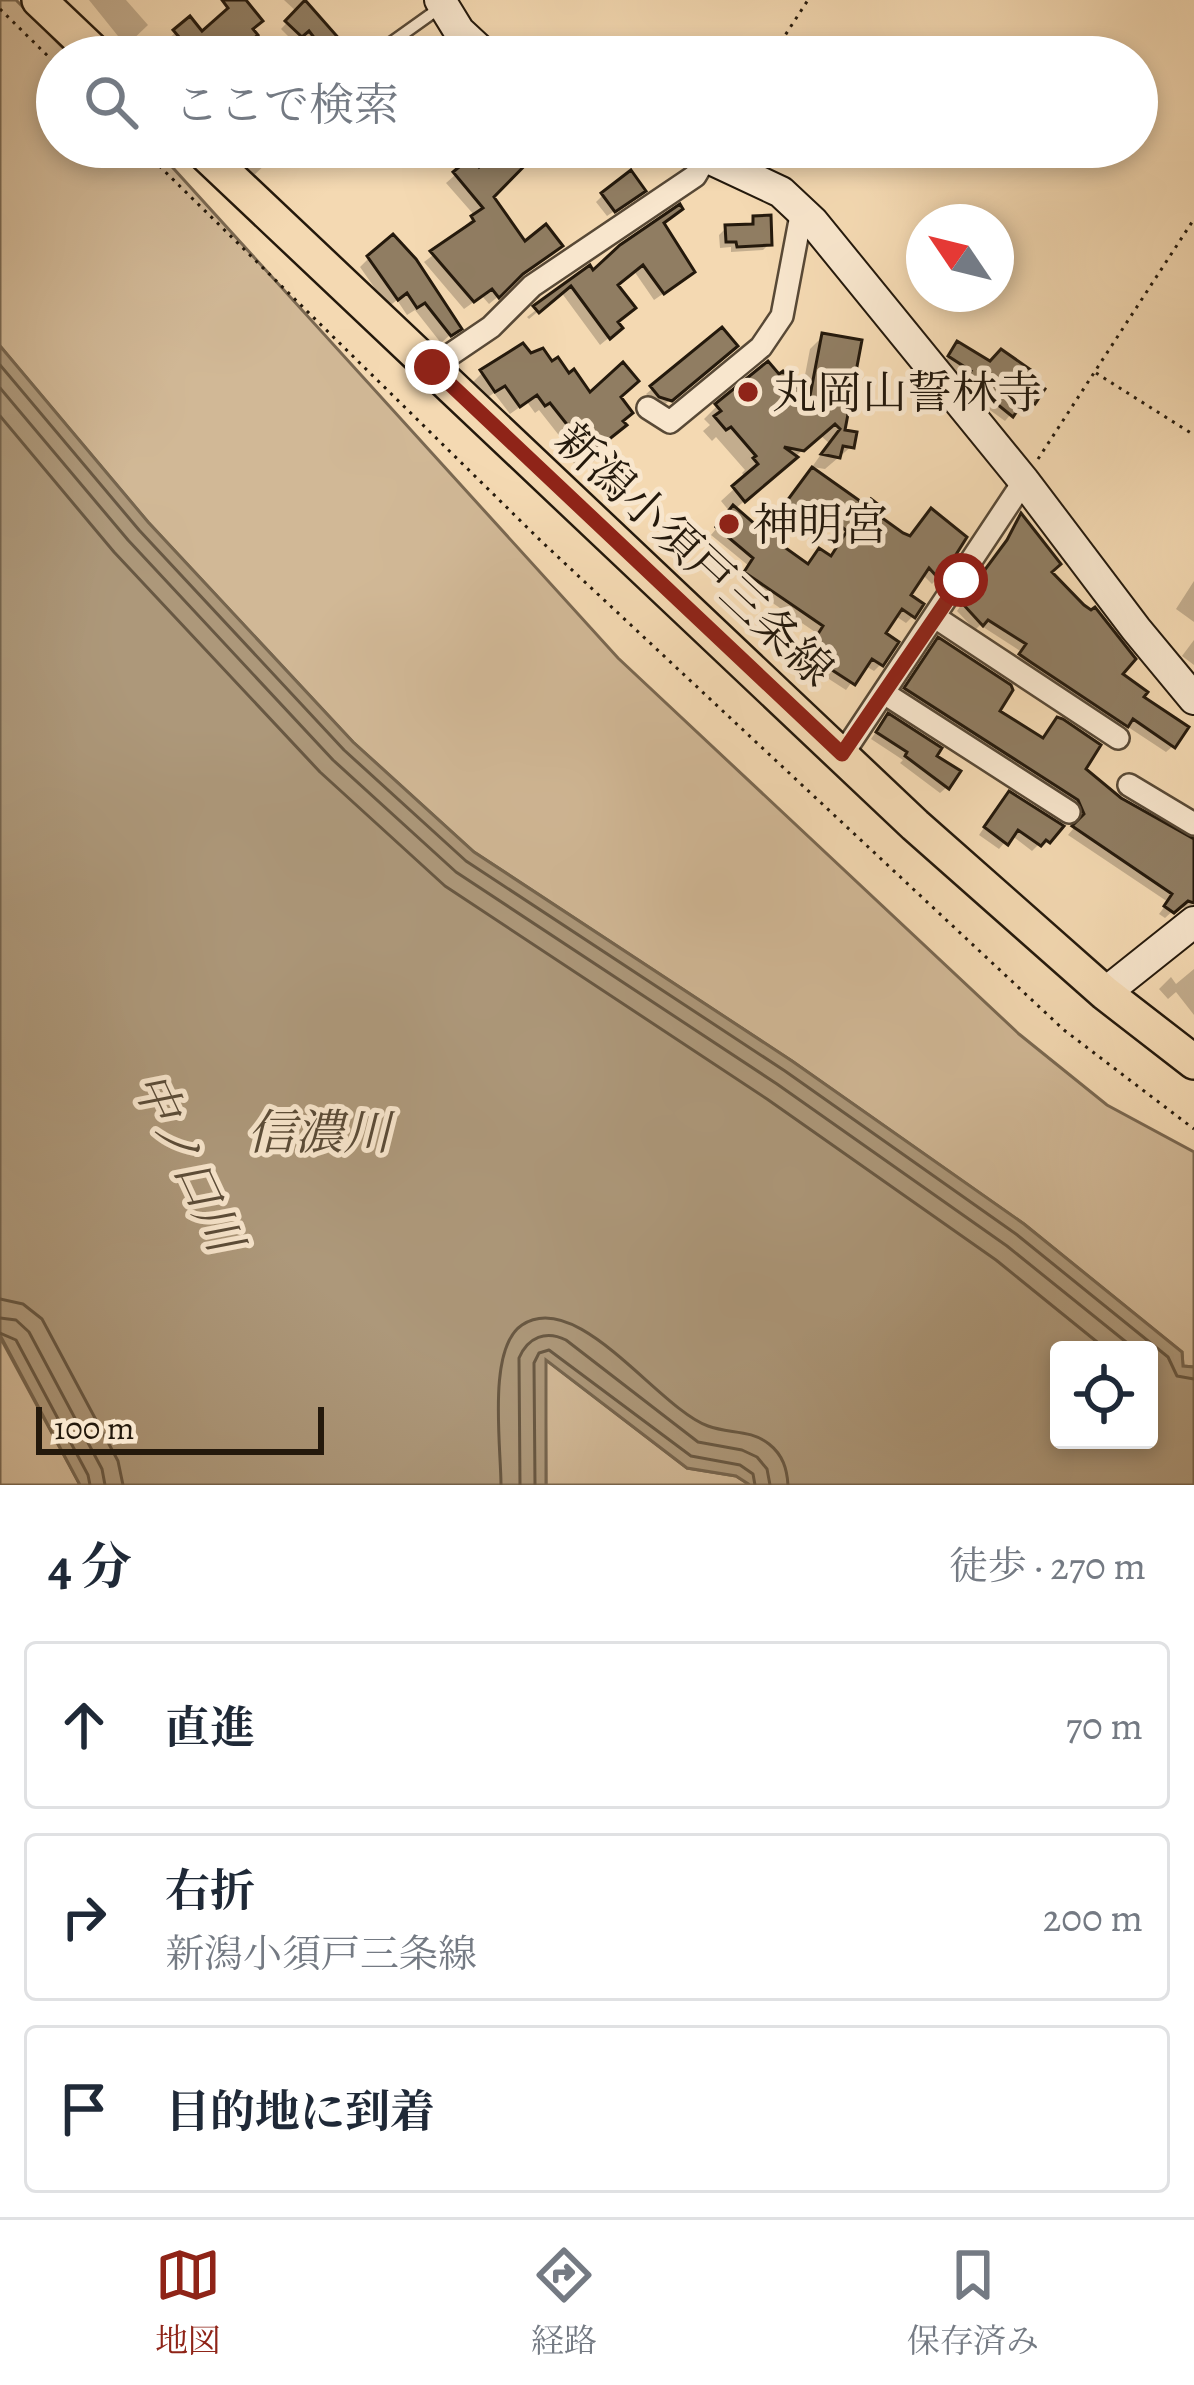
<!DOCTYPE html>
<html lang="ja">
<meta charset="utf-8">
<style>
:root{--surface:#fff;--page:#f6f6f7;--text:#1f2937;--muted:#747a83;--line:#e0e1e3;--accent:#8f2418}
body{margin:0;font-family:Alegreya,"Noto Serif JP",serif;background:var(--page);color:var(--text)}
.controls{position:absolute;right:36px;bottom:36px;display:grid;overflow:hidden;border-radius:12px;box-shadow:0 6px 18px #0003}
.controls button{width:108px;height:108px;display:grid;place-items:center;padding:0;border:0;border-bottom:3px solid var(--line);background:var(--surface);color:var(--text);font:60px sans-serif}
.compass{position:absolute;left:906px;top:204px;width:108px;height:108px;border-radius:50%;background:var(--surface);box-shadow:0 6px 18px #0003;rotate:305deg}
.scale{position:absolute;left:36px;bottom:30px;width:288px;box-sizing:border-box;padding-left:12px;border:6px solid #24190c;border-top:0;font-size:33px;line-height:42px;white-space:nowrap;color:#24190c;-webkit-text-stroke:9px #f8e6cd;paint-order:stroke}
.stop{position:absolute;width:36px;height:36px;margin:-27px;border:9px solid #8f2418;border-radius:50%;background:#fff}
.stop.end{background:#8f2418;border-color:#fff;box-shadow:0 3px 12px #0008}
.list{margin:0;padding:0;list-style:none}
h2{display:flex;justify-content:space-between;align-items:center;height:156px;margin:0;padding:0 48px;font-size:51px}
h2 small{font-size:39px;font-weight:400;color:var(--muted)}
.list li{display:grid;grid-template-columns:78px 1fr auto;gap:36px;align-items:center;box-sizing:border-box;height:168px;margin:0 24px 24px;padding:0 24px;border:3px solid var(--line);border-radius:12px}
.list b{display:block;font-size:45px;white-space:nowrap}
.list p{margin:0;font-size:39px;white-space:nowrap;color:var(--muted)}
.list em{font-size:39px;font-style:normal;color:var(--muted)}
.icon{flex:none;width:66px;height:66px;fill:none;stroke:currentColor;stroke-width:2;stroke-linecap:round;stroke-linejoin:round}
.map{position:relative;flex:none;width:1194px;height:1485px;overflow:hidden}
.search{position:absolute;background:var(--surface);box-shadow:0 6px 18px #0003;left:36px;right:36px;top:36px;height:132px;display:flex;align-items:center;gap:30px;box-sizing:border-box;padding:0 42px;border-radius:66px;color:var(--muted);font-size:45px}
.sheet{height:732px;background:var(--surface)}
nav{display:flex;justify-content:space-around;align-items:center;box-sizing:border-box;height:168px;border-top:3px solid var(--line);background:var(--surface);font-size:33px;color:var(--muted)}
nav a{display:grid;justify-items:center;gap:6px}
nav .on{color:var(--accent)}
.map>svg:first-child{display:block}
.green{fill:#d1b896;stroke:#7a6851;stroke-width:3}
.water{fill:#ad987a;stroke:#76654e;stroke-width:3;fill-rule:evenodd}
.shadow{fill:#0003;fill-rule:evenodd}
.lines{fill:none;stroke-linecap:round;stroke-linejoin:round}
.shore{stroke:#685843;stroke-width:3}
.building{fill:#907d62;stroke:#24190c;stroke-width:3;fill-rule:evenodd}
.lane-casing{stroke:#584936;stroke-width:15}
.street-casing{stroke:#584936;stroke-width:26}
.secondary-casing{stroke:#24190c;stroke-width:34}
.primary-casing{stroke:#24190c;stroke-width:38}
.path{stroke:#24190c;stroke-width:3;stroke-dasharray:3 6;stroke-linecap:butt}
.lane{stroke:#f8e6cd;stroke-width:10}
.street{stroke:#f8e6cd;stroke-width:21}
.secondary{stroke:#f8e6cd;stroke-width:30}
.primary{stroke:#f4d9b2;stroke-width:33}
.route{stroke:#8f2418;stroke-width:15}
.poi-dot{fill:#8f2418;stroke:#f8e6cd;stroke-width:4.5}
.labels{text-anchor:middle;stroke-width:10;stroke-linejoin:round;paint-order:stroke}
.poi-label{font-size:45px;fill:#24190c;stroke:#f8e6cd;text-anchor:start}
.street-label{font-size:45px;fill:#24190c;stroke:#f8e6cd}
.water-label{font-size:48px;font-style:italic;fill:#5b4c38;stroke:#f8e6cd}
</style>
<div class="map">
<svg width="1194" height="1485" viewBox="0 0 1194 1485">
<rect width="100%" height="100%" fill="#f4d9b2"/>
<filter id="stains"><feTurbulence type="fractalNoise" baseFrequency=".00167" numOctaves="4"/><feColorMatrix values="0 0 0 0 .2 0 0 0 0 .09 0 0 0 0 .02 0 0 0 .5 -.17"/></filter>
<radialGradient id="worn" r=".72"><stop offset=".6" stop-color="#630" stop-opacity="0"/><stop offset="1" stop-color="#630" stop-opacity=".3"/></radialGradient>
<path class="green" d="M0 0H16L72 57H57V147H154L618 658 1019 1034 1107 1105 1194 1152V1367L1183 1366 1182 1352 1024 1224 792 1061 474 852 353 742 148 522 0 346Z
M0 1337 80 1485H0Z
M545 1359 687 1468 736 1476 750 1485H546Z"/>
<path class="water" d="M0 346 148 522 353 742 474 852 792 1061 1024 1224 1182 1352 1183 1366 1194 1367V1485H750L736 1476 687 1468 546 1360V1485H80L0 1335ZM1059 1350H1149V1440H1059Z"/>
<path class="shadow" d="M89 0H126L148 25 126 46Z
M237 0H242L228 57H177L165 42 176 32 202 36Z
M284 0H302L346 51 344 57H318L300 35 294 42 281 29 297 12Z
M444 47 451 57H433Z
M245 147H263L273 157 251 178 238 164 250 152Z
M501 147H542L490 197 525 246H559L489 304 482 296 464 309 424 262 466 230 464 227 475 216 446 183 471 161 479 171Z
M603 195 635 197 607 216 596 202Z
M754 219 769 244 763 250 731 252V247L720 248 719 235 726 228 747 227Z
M662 224 683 280 654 300 634 271 615 286V323L611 336 600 345 561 292 529 319 527 317 589 269 593 274Z
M369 258 458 328 441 343 415 310 407 315 397 300 388 307 360 267Z
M721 331 728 352 663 406 653 402 646 394Z
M823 336 842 432 852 446 825 469 812 467 829 443 820 435 734 510 763 535 805 478 901 536 963 538 938 578 932 584 922 574 906 596 913 616 906 623 894 615 882 634 881 664 874 671 864 665 846 690 801 661 818 634 739 580 749 566 711 535 730 512 721 501 746 478 742 473 745 470 716 437 712 441 703 431 710 425 704 419 717 406 801 396 810 349ZM799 514 813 523 816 520 843 539 830 559 807 567 776 545Z
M952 351 1022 377 1033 402 1027 408 1020 403 1005 421 987 408 990 404 963 385 968 378 944 363Z
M482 373 590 397 617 398 595 449 598 452 579 470 572 461 576 457 539 410 535 413 527 402 510 414 494 393 485 399 473 382Z
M1021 517 1048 572 1173 746 1166 752 1125 725 1119 731 1015 661 1022 652 980 625 975 630 957 611Z
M1194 581V622L1176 609Z
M1194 640V665L1182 656Z
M932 648 996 712 1082 770 1120 800 1194 839V903L1188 909 1178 906 1165 918 1159 914 1168 902 1068 835 1078 823 1071 806 900 696Z
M882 723 932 757 947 787 940 793 900 763 903 760 871 739Z
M1002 801 1048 841 1041 848 1038 845 1032 851 1011 835 999 849 979 835Z
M1194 969V1015L1176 992 1168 999 1159 989 1171 977 1176 984Z"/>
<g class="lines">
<path class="shore" d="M0 365 139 530 344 750 466 861 785 1071 1016 1234 1168 1357 1177 1376 1194 1379
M0 388 128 540 333 760 456 872 777 1084 1007 1246 1136 1350
M0 416 114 552 320 772 445 886 767 1099 996 1260 1107 1350
M0 1299 23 1304 42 1319 118 1461 123 1485
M0 1318 16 1320 29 1332 102 1469 105 1485
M0 1333 16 1340 88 1475 90 1485
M501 1485C501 1446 487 1348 522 1325 578 1288 658 1408 708 1426 729 1434 750 1429 769 1444 783 1455 787 1469 788 1485
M520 1485 519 1358C528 1337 546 1330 566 1340L698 1442 742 1450 757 1457 767 1469 770 1485
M535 1485 534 1363 539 1353 549 1350 691 1456 740 1465 753 1474 755 1485"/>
</g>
<path class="building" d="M222 0H246L263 21 253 29 258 35 230 57H196L173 30 190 16 202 31 228 8Z
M305 0 350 51 343 57H329L309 31 302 37 285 21Z
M499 147H543L494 197 525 241 546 224 563 246 523 274 499 298 492 289 474 302 430 251 474 221 471 216 483 208 453 172 471 157 479 167Z
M631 170 646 191 615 212 601 193Z
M680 204 683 209 664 223 695 272 664 294 643 265 618 285 636 308 618 322 623 328 610 339 571 286 539 313 533 306 590 265 593 270 620 245Z
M771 215 772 245 737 247 736 242H726L725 225 753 224V216Z
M393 234 416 259 462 329 451 336 425 303 417 308 407 293 398 300 367 256Z
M722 327 738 346 672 401 659 397 650 386Z
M822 333 862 340 845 430 857 432 854 448 843 446 840 458 821 454 840 429 835 424 804 451 784 447 798 457 745 502 732 486 758 464 753 458 756 456 731 427 726 430 714 416 721 411 715 404 768 361 779 374 783 371 809 401Z
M957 341 990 361 1001 349 1031 370 1026 376 1045 389 1035 404 1026 398 1013 417 966 379 971 371 948 356Z
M523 343 531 353 543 348 552 361 558 357 569 373 574 369 590 392 623 362 639 381 621 397 633 413 623 421 627 425 598 448 602 453 590 462 580 450 584 446 550 403 545 406 537 395 520 407 505 386 495 392 480 370Z
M812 467 860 501 867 505 871 499 883 508 878 515 903 533 910 536 931 508 967 537 940 580 929 568 911 595 924 604 915 618 902 609 886 633 899 642 883 666 872 659 855 685 806 653 823 626 744 572 753 558 716 527 733 505 764 532ZM807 508 822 518 825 515 847 531 831 556 819 548 808 564 780 544Z
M1021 513 1061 564 1052 572 1084 605 1091 610 1095 607 1136 659 1123 674 1148 692 1144 697 1189 727 1175 748 1133 719 1128 727 1032 663 1019 654 1026 644 988 620 983 626 961 602 1007 540Z
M938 637 1011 685 1013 690 1000 711 1043 738 1057 717 1063 719 1101 745 1086 769 1121 798 1194 839V903L1188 901 1174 913 1164 906 1172 894 1072 826 1084 814 1078 800 904 688Z
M888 713 942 748 937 756 961 771 949 789 905 756 907 752 876 732Z
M1009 791 1064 826 1050 843 1046 840 1041 846 1018 830 1008 845 984 827Z"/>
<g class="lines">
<defs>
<path id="lane" d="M371 57 441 7"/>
<path id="street" d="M432 367 491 327 532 286 695 176 707 156
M648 408 670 422 761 347 782 316 802 210
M935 617 1118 738
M884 693 1069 812
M842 755 1024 481
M1129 785 1194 824"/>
<path id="secondary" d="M440 0 459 31 487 57
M685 147 781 192 813 222 1024 481 1136 629 1194 699
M1105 993 1194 922"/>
<path id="primary" d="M39 0 99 57
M198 147 915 825 1105 993 1194 1062"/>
</defs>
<use href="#lane" class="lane-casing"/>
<use href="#street" class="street-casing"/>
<use href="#secondary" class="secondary-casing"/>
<use href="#primary" class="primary-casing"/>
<path class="path" d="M0 9 57 65
M771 57 808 0
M140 147 541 541 1064 1030 1194 1129
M1096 373 1194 435
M1038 459 1194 219"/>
<use href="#lane" class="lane"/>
<use href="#street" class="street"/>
<use href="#secondary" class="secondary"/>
<use href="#primary" class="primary"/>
</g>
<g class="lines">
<path class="route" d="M432 367 842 754 961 580"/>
</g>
<g class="poi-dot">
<circle cx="748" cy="392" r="12"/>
<circle cx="729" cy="524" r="12"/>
</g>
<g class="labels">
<g class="poi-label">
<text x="772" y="408">丸岡山誓林寺</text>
<text x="753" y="540">神明宮</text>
</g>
<g class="street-label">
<text transform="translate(695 554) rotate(43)" y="16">新潟小須戸三条線</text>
</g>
<g class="water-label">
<text x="319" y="1149">信濃川</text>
<text transform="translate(188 1161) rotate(65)" y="17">中ノ口川</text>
</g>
</g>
<rect width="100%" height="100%" filter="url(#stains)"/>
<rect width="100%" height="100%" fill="url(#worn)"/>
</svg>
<div class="controls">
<button><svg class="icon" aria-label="locate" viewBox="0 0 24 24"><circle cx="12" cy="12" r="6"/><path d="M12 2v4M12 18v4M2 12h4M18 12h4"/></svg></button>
</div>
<svg class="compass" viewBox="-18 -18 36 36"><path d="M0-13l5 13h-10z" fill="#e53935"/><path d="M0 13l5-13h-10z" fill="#747a83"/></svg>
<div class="scale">100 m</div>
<div class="stop" style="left:961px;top:580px"></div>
<div class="stop end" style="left:432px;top:367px"></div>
<div class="search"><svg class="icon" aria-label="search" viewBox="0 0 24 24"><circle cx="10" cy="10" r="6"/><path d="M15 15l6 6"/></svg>ここで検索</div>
</div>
<section class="sheet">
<h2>4 分<small>徒歩 · 270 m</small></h2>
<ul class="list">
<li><svg class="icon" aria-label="ahead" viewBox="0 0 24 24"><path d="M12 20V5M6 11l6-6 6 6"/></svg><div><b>直進</b></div><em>70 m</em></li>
<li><svg class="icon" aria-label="right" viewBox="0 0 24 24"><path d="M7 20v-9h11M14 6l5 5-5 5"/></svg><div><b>右折</b><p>新潟小須戸三条線</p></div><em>200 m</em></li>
<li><svg class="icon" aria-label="arrive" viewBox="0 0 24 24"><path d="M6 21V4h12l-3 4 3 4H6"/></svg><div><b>目的地に到着</b></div></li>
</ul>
</section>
<nav>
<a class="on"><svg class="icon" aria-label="map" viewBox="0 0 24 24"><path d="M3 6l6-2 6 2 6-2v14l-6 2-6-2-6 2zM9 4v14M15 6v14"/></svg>地図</a>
<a><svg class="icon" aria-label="directions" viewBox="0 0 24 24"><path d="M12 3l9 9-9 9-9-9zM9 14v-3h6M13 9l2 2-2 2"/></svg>経路</a>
<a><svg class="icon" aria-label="saved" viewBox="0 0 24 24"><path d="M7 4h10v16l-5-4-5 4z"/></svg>保存済み</a>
</nav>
